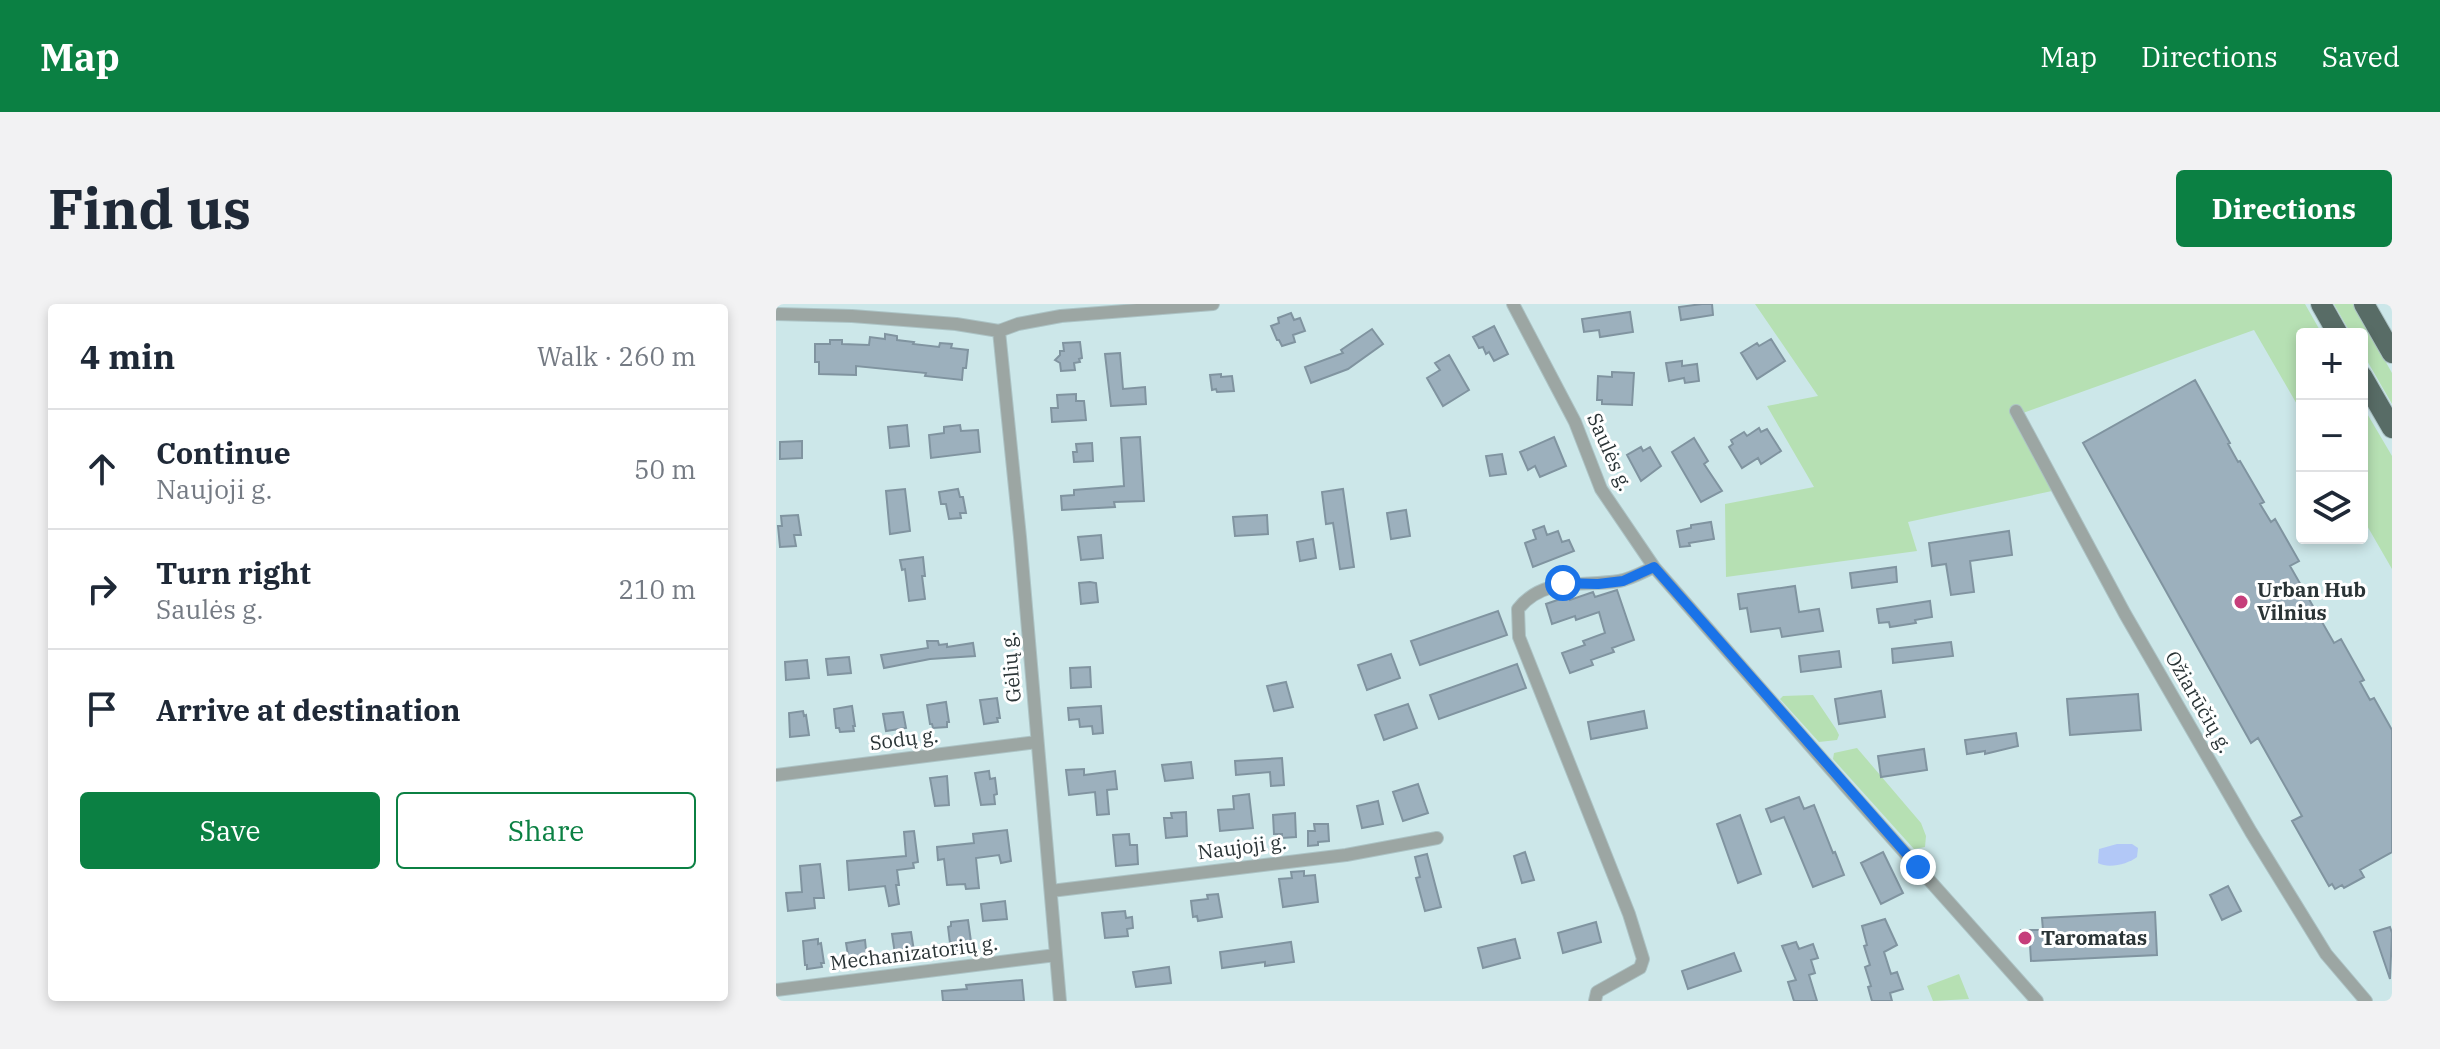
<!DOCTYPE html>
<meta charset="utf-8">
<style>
:root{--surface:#fff;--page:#f2f2f3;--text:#1f2937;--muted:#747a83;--line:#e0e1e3;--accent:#0b8043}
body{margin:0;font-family:"IBM Plex Serif",serif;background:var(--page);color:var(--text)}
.controls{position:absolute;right:24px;top:24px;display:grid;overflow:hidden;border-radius:8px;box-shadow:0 4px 12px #0003}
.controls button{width:72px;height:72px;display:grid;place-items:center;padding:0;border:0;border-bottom:2px solid var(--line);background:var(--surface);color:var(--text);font:40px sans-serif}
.stop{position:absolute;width:24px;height:24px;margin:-18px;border:6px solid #1a73e8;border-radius:50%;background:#fff}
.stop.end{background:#1a73e8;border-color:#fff;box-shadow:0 2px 8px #0008}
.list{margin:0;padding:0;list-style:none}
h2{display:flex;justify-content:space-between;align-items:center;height:104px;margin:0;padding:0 32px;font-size:34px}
h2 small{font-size:26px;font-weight:400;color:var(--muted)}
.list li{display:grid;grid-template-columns:52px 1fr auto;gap:24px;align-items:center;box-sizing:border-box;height:120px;padding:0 32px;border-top:2px solid var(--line)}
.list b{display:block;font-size:30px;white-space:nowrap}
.list p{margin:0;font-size:26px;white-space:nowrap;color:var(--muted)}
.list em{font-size:26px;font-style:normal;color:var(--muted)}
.actions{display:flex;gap:16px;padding:24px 32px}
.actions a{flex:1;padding:18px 0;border:2px solid var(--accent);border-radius:8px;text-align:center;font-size:28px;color:var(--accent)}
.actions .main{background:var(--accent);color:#fff}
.icon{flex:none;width:44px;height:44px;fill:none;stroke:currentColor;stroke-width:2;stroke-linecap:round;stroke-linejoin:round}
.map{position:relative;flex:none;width:1616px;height:697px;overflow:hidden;border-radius:8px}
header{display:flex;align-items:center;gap:48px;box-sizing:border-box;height:112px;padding:0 40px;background:var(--accent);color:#fff}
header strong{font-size:38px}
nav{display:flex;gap:44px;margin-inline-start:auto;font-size:28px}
.intro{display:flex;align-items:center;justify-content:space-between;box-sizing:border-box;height:192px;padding:0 48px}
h1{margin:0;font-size:56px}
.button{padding:20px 36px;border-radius:8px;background:var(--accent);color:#fff;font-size:28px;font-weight:700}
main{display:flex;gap:48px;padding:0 48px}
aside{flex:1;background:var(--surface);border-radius:8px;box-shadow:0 4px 12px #0003}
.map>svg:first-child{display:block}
.green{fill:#b6e0b3}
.water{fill:#b2c8f7}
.building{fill:#9cb0bd;stroke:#8094a0;stroke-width:2}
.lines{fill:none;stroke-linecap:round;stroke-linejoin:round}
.minor-casing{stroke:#acc3c5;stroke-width:14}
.trunk-casing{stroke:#acc3c5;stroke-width:22}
.minor{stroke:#9ca6a3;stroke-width:12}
.trunk{stroke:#586c66;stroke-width:20}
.route{stroke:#1a73e8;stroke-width:10}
.poi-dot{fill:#c63e7b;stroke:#fff;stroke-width:3}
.labels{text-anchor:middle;stroke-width:6;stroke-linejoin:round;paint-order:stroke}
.street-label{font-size:20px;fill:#2a3436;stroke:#fff}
.poi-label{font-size:20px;font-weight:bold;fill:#2a3436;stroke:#fff;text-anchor:start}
</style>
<header>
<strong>Map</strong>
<nav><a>Map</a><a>Directions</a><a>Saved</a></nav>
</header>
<div class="intro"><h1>Find us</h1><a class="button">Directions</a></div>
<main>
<aside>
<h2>4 min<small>Walk · 260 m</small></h2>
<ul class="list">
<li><svg class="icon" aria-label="ahead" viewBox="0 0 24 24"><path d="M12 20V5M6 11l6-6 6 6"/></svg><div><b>Continue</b><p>Naujoji g.</p></div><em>50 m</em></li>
<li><svg class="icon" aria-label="right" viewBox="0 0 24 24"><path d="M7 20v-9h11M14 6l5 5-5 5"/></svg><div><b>Turn right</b><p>Saulės g.</p></div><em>210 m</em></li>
<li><svg class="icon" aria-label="arrive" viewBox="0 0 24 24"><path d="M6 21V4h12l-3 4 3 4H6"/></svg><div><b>Arrive at destination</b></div></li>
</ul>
<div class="actions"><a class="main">Save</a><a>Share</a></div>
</aside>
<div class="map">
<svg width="1616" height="697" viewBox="0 0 1616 697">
<rect width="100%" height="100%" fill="#cce7e9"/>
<path class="green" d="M979 0H1529L1546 30H1526V109L1478 26 1236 113 1276 187 1132 218 1141 247 950 273 949 200 1038 183 991 102 1042 92Z
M1558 0H1577L1616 69V100L1586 48V30H1575Z
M1586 101 1616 152V265L1586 213Z
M1037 391 1060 425 1063 431 1061 436 1043 438 1004 395 1007 392Z
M1081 444 1145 519 1150 532 1149 543 1138 545 1057 455 1058 449Z
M1183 670 1193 695 1157 697 1151 682Z"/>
<path class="water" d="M1341 540H1356L1362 544 1361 553C1352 560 1333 565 1322 559L1323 545Z"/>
<path class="building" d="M926 0H936L937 11 905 16 903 3Z
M854 8 857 28 824 33 823 26 808 28 806 15Z
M515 9 518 16 524 14 529 27 517 31 519 38 506 42 503 36H501L495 22 503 19 502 14Z
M718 22 732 50 718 57 713 48 710 50 707 43 703 44 697 33Z
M596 25 607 40 572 65 535 79 529 63 567 49 565 46Z
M109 30 121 32V36L138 38 137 40 163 43 164 39 176 40 175 44 192 46 190 64H187L186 76 149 72 150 69 80 62V71L43 70V58H39V40H54V36H66V40L93 41 94 33 109 35Z
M995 35 1009 57 981 75 965 49 981 39 983 42Z
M304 38 306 54 303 55 304 58 298 59 299 66 285 67 284 59 279 56 284 51V47H288L287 39Z
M344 49 347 85 369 83 370 100 335 102 329 50Z
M673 51 693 86 667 102 651 74 664 66 659 59Z
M906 57V62L921 60 923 77 909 79 908 74 893 77 890 59Z
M836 68 858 69 856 101 826 100V96H821L822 72 836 73Z
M445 70V73L456 72 458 87 441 88 440 85 436 86 434 71Z
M1419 76 1454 139 1452 140 1462 158 1464 157 1488 198 1484 200 1495 218 1499 215 1523 257 1514 262 1558 339 1565 335 1588 376 1584 378 1594 396 1598 394 1616 426V548L1584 566 1588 573 1568 584 1566 581 1559 585 1556 580 1553 582 1516 517 1526 512 1482 434 1475 439 1307 139Z
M300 90V97H308L310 116 276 118 275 104H282L281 91Z
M131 121 133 142 114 144 112 123Z
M184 121 185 127 202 126 204 148 155 154 153 131 168 129V123Z
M983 124 985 128 991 125 1005 147 985 160 982 154 966 164 953 143 957 140 955 136 968 128 971 132Z
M364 133 368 197 338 198 339 203 286 206 285 192 298 191V186L348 182 345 134Z
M778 133 790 162 764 173 759 162 752 166 744 148Z
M918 134 932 157 928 160 946 187 925 198 896 148Z
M26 137V154L4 155V138Z
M316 139 317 157 298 158 297 148H301L300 140Z
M865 143 867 147 874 143 885 162 865 177 851 151Z
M726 150 730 170 714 172 710 152Z
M129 185 134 227 114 230 110 187Z
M182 185 184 193H187L190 209H184L185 214 173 215 170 200H165L163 188Z
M567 185 578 263 564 265 558 225 557 219 550 220 546 188Z
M630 206 634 232 615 235 611 209Z
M22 211 25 231H18L20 242 4 243 2 222H6L5 212Z
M491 211 492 230 459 232 457 213Z
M935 218 938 235 913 239 914 242 904 243 901 227 915 224V221Z
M768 222 771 231 782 227 786 238 793 236 798 247 757 263 749 239 760 235 757 226Z
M1233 227 1236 251 1194 257 1198 288 1175 291 1170 260 1156 262 1153 239Z
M325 231 327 254 305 256 302 233Z
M537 235 540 254 524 257 521 238Z
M147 253 149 272H146L149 295 133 297 129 265 126 266 124 256Z
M1120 263 1121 278 1076 284 1074 269Z
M314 278 320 279 322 298 305 300 303 279Z
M1019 282 1023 308 1043 305 1047 327 1006 333 1004 324 975 328 971 304 964 305 962 290Z
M841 286 858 336 836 344 838 348 815 356 817 361 794 369 786 349 809 341 807 337 829 329 823 308 800 316 799 312 776 320 770 300 793 292 794 296 817 288 819 293Z
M1154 297 1156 313 1139 316 1140 319 1114 323 1113 318 1103 319 1101 305Z
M722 307 731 331 644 361 635 337Z
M151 337H162L163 341 171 340V343L197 339 199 352 154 355 108 364 105 351 152 344Z
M1175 338 1177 352 1117 359 1116 345Z
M1063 347 1065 363 1025 368 1023 352Z
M615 350 624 374 591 386 582 361Z
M73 353 75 369 52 371 50 355Z
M31 356 33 374 10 376 9 358Z
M741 360 750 384 663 415 654 391Z
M314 363 315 383 295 384 294 364Z
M510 378 517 403 498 407 491 382Z
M1105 387 1109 413 1063 420 1059 395Z
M1362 390 1365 426 1294 431 1291 395Z
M221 394 224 414H221L222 418 208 420 204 396Z
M170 398 173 418H171V423L157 424 156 420H154L151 401Z
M632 400 641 424 608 436 599 411Z
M76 402 79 422H77L78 427 64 428 63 424H60L58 405Z
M325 402 327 429 317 430 316 422 304 423 303 415 293 416 292 404Z
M27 407 28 412 30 411 33 431 14 433 13 409Z
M868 407 871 424 815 435 812 418Z
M127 408 130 424 110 427 107 410Z
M1240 429 1242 442 1209 450V447L1191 450 1189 436Z
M1148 445 1151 466 1105 473 1102 452Z
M506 454 508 481 495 482 494 468 460 471 459 457Z
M415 458 417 474 389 477 386 461Z
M308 465V471L339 467 341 485 331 486 333 510 321 511 319 488 293 491 290 466Z
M213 467 214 475 219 474 221 490 218 491 219 500 205 501 199 469Z
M171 472 173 501 159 502 154 474Z
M642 480 652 509 627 517 617 488Z
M473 490 477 524 444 527 442 506 458 505 457 492Z
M1023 493 1028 505 1038 501 1057 549 1059 548 1068 571 1037 583 1008 513 995 518 990 505Z
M602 497 607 520 586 524 581 502Z
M410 508 411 532 390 534 388 514H396L395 509Z
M519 509 520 533 506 534V530H498L497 511Z
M964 511 985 570 962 579 941 520Z
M538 520H552L553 537 542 538V541L532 542V527H539Z
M231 526 235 557 225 559 223 551 200 554 203 584 190 585 189 580 171 581 168 555 162 556 161 543 198 539 197 530Z
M138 527 142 558 137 559 138 564 121 566 123 581H120L123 600 113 602 109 582 73 586 71 557 130 552 128 528Z
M353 530 354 541H361L362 560 340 562 337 531Z
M749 548 758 576 746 579 738 552Z
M1107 548 1127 589 1105 600 1085 559Z
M651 550 665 603 649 607 640 574 644 573 639 553Z
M44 560 48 594H38L39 604 12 607 10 589 26 588 24 562Z
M528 567V572L539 571 542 598 507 603 503 575 516 574 515 568Z
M1452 582 1465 607 1446 616 1434 591Z
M442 590 446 613 422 617 421 612 417 613 415 597 432 595 431 591Z
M229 597 231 615 207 617 205 600Z
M349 607 350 614 356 613 357 624 351 625 352 632 329 634 326 609Z
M1379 608 1381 651 1255 657 1254 641 1246 642 1245 626H1267L1266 614Z
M1109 615 1121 641 1108 648 1115 670 1121 668 1127 685 1114 689 1116 697H1096L1092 683 1095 682 1089 663 1094 661 1088 642 1091 641 1086 622Z
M192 616 196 645 180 647 178 638 174 639 172 623 175 622V618Z
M820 618 825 638 787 649 782 629Z
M1614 623 1616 629 1614 675 1598 628Z
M135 628 138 647 119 650 116 630Z
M42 635V640L45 639 48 659H45L46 663 31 665V661H29L27 637Z
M739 635 744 654 707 664 702 644Z
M89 636 91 655 73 657 70 639Z
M515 638 518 658 489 662V658L446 664 444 648Z
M1020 638 1023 645 1037 640 1042 654 1035 656 1039 669 1033 671 1041 697H1018L1012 678 1020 676 1006 642Z
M958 649 965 667 912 685 906 667Z
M393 663 395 679 360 683 357 668Z
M246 676 248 697H167L166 687 191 685 190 681Z"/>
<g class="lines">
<defs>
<path id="minor" d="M737 0 799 118 825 185 878 263 1072 485 1261 697
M0 10 76 12 180 20 223 27 242 20 285 12 437 0
M223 27 244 233 284 697
M1240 107 1349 310 1475 528 1550 650 1590 697
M0 471 261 438
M275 587 570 551 661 534
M0 686 280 651
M819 697 821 688 864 664 867 655 853 610 743 333 742 305C768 272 807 283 843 277 855 275 867 268 878 263"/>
<path id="trunk" d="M1545 0 1562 30
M1588 0 1616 49
M1586 72 1616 124"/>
</defs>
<use href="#minor" class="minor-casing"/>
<use href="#trunk" class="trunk-casing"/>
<use href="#minor" class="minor"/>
<use href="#trunk" class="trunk"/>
</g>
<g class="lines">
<path class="route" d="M787 279 822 280 847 277 878 263 1142 563"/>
</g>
<g class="poi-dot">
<circle cx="1465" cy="298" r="8"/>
<circle cx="1249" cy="634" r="8"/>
</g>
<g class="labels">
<g class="street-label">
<text transform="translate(834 148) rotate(66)" y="7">Saulės g.</text>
<text transform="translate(235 363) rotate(-95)" y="7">Gėlių g.</text>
<text transform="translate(1423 398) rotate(60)" y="7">Ožiarūčių g.</text>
<text transform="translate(128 435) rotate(-7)" y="7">Sodų g.</text>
<text transform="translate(466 543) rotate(-7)" y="7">Naujoji g.</text>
<text transform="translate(138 649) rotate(-7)" y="7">Mechanizatorių g.</text>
</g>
<g class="poi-label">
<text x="1481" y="293">Urban Hub<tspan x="1481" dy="23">Vilnius</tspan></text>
<text x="1265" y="641">Taromatas</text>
</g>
</g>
</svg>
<div class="controls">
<button>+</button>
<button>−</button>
<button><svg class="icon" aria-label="layers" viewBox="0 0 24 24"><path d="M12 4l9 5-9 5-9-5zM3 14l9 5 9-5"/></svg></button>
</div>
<div class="stop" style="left:787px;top:279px"></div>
<div class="stop end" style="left:1142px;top:563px"></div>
</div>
</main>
